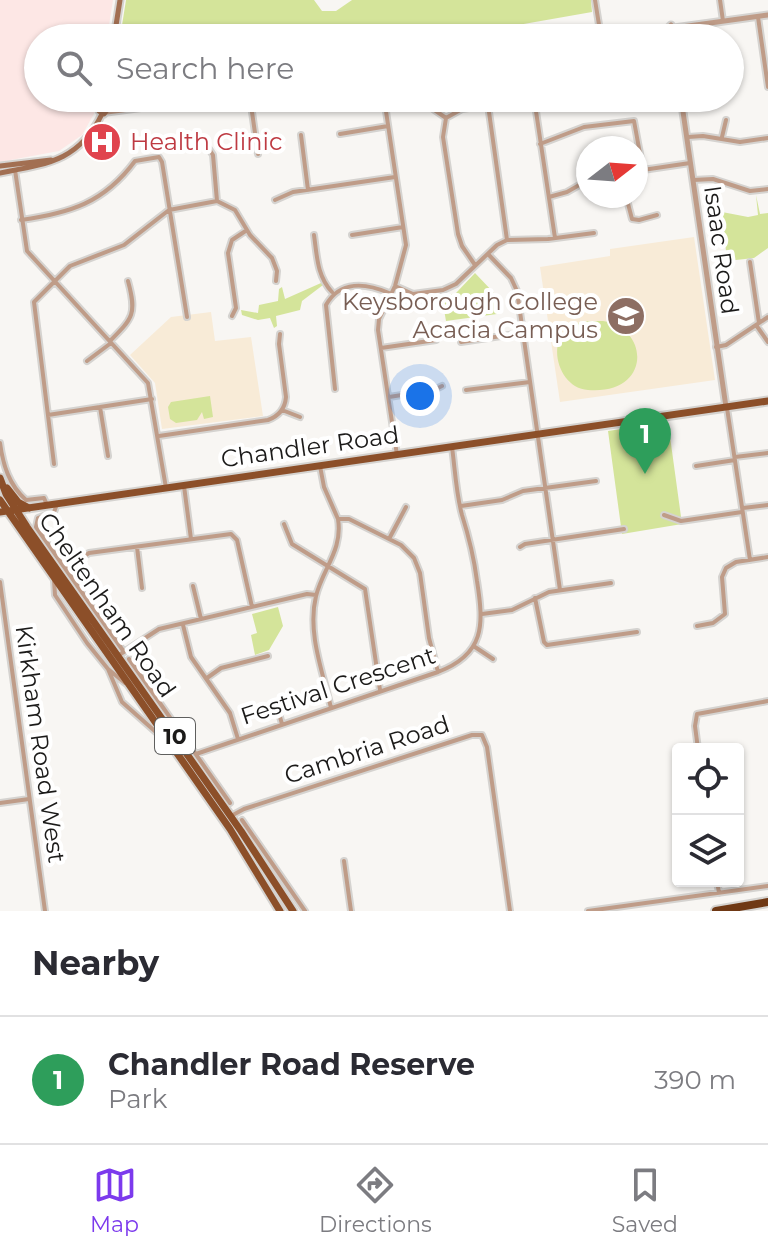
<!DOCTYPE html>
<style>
:root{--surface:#fff;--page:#f7f7f7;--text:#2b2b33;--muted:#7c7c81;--line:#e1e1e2;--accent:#7c3aed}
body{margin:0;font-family:Montserrat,sans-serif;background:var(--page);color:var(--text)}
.controls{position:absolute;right:24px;bottom:24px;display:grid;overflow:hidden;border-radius:8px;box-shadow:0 2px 6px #0004}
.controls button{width:72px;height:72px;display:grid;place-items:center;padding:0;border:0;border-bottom:2px solid var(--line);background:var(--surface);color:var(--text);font:40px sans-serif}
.compass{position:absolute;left:576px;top:136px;width:72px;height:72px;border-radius:50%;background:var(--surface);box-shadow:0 2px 6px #0004;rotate:73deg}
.you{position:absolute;left:420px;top:396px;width:28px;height:28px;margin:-20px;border:6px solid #fff;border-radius:50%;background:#1a73e8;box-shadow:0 0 0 12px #1a73e833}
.badge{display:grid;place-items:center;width:52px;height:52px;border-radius:50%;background:var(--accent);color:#fff;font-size:26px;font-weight:700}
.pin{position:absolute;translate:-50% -66px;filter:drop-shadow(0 2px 4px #0008)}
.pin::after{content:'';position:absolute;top:42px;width:28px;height:24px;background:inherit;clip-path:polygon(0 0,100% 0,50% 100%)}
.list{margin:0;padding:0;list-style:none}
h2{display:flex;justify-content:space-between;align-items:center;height:104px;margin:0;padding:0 32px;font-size:34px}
h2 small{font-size:26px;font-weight:400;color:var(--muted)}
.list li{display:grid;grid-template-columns:52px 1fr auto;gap:24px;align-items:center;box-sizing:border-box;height:128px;padding:0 32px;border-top:2px solid var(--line)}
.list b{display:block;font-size:30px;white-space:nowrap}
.list p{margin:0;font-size:26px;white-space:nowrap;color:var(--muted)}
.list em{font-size:26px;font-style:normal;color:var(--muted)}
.icon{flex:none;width:44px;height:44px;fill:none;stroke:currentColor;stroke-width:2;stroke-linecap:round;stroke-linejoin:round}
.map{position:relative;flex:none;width:768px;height:911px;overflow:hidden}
.search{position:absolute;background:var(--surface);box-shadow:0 2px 6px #0004;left:24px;right:24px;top:24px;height:88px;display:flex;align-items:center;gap:20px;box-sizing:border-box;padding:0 28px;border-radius:44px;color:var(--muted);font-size:30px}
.sheet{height:232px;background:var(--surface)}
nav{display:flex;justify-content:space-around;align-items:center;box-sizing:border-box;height:112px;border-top:2px solid var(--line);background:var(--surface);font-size:22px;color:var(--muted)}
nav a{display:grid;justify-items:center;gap:4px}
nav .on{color:var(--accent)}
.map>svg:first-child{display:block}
.commercial{fill:#fde7e5}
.education{fill:#f8ebd7}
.green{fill:#d4e49a}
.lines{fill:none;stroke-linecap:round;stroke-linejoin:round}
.minor-casing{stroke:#d5d3d0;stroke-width:8}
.tertiary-casing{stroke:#d5d3d0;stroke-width:9}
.secondary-casing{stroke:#d5d3d0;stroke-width:9}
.primary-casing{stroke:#d5d3d0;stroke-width:11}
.motorway-casing{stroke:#d5d3d0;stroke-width:12}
.minor{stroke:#bf9c88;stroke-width:4}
.tertiary{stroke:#bf9c88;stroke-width:5}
.secondary{stroke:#a26f52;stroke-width:5}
.primary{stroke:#8c4f29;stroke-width:7}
.motorway{stroke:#6f3814;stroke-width:8}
.labels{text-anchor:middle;stroke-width:8;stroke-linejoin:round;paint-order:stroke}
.shield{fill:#fff;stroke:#5f5f5e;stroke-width:2}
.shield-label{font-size:22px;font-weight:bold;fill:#1b1a19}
.health-label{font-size:24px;fill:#be3a42;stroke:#fff;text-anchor:start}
.street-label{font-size:24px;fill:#1b1a19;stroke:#fff}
.education-label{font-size:24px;fill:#785e54;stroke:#fff;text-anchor:end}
</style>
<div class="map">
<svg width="768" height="911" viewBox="0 0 768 911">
<rect width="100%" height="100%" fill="#f8f6f3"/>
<path class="commercial" d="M0 0H113L107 38H38V98H97L95 112 82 135 59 151 0 162Z"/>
<path class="education" d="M694 237 715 380 560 402 540 267 610 256V249Z
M211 312 215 341 251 337 263 416 162 429 155 383 130 355 171 317Z"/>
<path class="green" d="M126 0H314L322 11H336L352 0H591L592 12 443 38H120Z
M756 195 760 214 768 213V248L754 258 727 261 722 212 748 217 758 215Z
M475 273 494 293 497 314 446 321 442 298 456 293Z
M321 283 323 285 302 301 300 310 276 316 277 326 274 328 270 318 258 320 242 315 241 310 258 313 259 305 278 301 279 289 282 287 285 299Z
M603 321C650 328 652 395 588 390 561 389 546 347 567 329 577 320 591 321 603 321Z
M210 396 213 417 204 419 202 412 197 420 176 423 170 419 168 407 171 402Z
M668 422 682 524 622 534 608 431Z
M278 607 283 626 269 650 255 655 251 635 257 633 252 614Z"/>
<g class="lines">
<defs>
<path id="minor" d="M595 0 601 37
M720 0 723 21
M758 17 768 87
M250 98 258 154
M384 98 406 245 395 286 379 319 378 330 397 455
M534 98 555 238
M488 105 507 240
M433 109 446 118
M340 134 388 126
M301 135 308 190
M688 137 703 136 740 142 768 138
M722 137 726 120
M540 144 584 127 634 121 643 170
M209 149 213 155 217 201
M15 170 27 251 148 383 166 488
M636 171 690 163
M693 180 713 179 750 191 768 189
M626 196 632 219 639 220 657 215
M549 197 567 192 588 180
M275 200 293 192 395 177
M21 220C70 213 104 203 135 161L159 157 162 162 187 317
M314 235C317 256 317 276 332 292
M352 235 403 227
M488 254 511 278 517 291 560 590
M750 262 759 323
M475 265 462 246 458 234 443 137 446 118 462 109 537 98
M395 286 413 294 443 290 456 284 497 245 507 240 548 239 594 233
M232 316 236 308 228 253 232 240 247 230
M756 325 768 342
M110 341C133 318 137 314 128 281
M461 342 522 333
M716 347 726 345 768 317
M381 348 436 340
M87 361 111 343
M335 389 326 305C340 280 366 283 389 293
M466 390 530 382
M389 397 434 390 442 386
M100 407 108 456
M727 408 750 560
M282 410 300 417
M48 415 152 399
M159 436 268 420C279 416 285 409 286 397L279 344 280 334
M0 443C3 465 9 485 26 500L44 498 47 505
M735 457 768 453
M54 464 34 302 70 266 124 245 169 210 217 201 235 210 250 235 272 258 277 271 276 281
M320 466 324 487 338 519H349L401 545 414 558 420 573 429 638 438 672
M696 466 735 460
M184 486 191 539
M57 504 54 512 38 518 36 527 124 652
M461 506 502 500 523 491 596 481
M743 508 768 505
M664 515 681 521 742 512
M284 524 292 544 365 589 380 690
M389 539 406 507
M137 547 142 588
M520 547 525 544 624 529
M65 568 89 553 231 534 237 540 252 607
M54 580 55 595 87 643 108 669 122 702 166 741
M0 582 45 911
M193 586 201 619
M535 598 544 642 547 645 637 632
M482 614 512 610 549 592 611 583
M183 625 191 657 230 713 238 739
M697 626 713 623 725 614 722 577 726 568 736 562 768 557
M475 647 493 659
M119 655 159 629 307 594 316 595
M129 659 230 803
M108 669 125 683
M207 678 221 668 268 656
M276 703 282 724
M331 708C323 672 307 633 316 596 323 568 343 550 338 519
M698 749 695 726 697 714 768 701
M196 754 438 672C485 654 484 625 477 581 474 558 469 537 462 515 456 493 455 469 452 447
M0 803 29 799
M231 816 244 809 472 735H482L487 747 510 911
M242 820 305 911
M344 861 351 911
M717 881 719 893
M588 911 768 886"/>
<path id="tertiary" d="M671 25 674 29 671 33 667 29Z
M674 28 768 15
M596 38 667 29
M681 98 726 407
M107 112 212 98"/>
<path id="secondary" d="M114 38 120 0
M102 107 107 110 104 114 99 111Z
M0 166 51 160
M0 173C47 164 79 161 102 114"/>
<path id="primary" d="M0 478 6 494 27 527 241 831 293 911
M7 488 18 502 29 508
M0 500 230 829 280 911
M0 512 768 401"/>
<path id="motorway" d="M716 911 768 902"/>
</defs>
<use href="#minor" class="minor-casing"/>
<use href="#tertiary" class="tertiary-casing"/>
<use href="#secondary" class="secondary-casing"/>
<use href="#primary" class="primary-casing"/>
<use href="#motorway" class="motorway-casing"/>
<use href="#minor" class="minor"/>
<use href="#tertiary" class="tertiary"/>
<use href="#secondary" class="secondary"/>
<use href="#primary" class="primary"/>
<use href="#motorway" class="motorway"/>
</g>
<defs>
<symbol id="hospital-disc" viewBox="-11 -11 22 22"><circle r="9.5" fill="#e0444e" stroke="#fff"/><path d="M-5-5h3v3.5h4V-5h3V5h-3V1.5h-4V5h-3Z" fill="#fff"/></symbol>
<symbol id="school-disc" viewBox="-11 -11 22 22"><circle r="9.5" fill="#8d6e63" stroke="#fff"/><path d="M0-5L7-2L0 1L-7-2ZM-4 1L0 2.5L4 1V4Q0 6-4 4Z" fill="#fff"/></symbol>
</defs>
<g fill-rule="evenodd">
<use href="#hospital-disc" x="80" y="120" width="44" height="44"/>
<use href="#school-disc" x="604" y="294" width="44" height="44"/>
</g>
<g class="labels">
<rect class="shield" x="155" y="718" width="40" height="36" rx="6"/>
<g class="shield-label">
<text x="175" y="744">10</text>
</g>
<g class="health-label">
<text x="130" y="150">Health Clinic</text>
</g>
<g class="street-label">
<text transform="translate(721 250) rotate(82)" y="8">Isaac Road</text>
<text transform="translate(310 447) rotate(-8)" y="8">Chandler Road</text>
<text transform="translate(107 605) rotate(55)" y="8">Cheltenham Road</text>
<text transform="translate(338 686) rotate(-18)" y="8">Festival Crescent</text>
<text transform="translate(40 744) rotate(82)" y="8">Kirkham Road West</text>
<text transform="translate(367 750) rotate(-18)" y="8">Cambria Road</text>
</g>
<g class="education-label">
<text x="598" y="310">Keysborough College<tspan x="598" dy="28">Acacia Campus</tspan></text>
</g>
</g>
</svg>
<div class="controls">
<button><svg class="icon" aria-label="locate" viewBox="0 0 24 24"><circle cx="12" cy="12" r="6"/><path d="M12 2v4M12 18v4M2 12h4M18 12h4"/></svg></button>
<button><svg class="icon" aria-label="layers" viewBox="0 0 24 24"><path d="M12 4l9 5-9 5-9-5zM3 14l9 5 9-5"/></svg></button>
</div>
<svg class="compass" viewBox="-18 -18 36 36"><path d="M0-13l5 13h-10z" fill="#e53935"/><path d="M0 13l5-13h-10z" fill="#7c7c81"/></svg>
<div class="you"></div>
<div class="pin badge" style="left:645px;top:474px;background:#2e9e5b">1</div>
<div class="search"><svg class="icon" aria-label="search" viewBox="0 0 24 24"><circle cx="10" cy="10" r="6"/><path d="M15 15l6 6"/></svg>Search here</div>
</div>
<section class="sheet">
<h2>Nearby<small></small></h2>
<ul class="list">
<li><span class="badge" style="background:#2e9e5b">1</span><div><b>Chandler Road Reserve</b><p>Park</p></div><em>390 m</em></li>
</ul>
</section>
<nav>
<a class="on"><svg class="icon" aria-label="map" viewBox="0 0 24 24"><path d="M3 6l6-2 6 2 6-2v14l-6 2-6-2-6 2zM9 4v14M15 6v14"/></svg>Map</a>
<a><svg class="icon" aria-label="directions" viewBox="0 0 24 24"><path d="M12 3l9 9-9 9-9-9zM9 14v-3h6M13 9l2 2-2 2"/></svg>Directions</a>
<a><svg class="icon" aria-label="saved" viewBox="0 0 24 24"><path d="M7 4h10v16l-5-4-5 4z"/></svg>Saved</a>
</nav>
